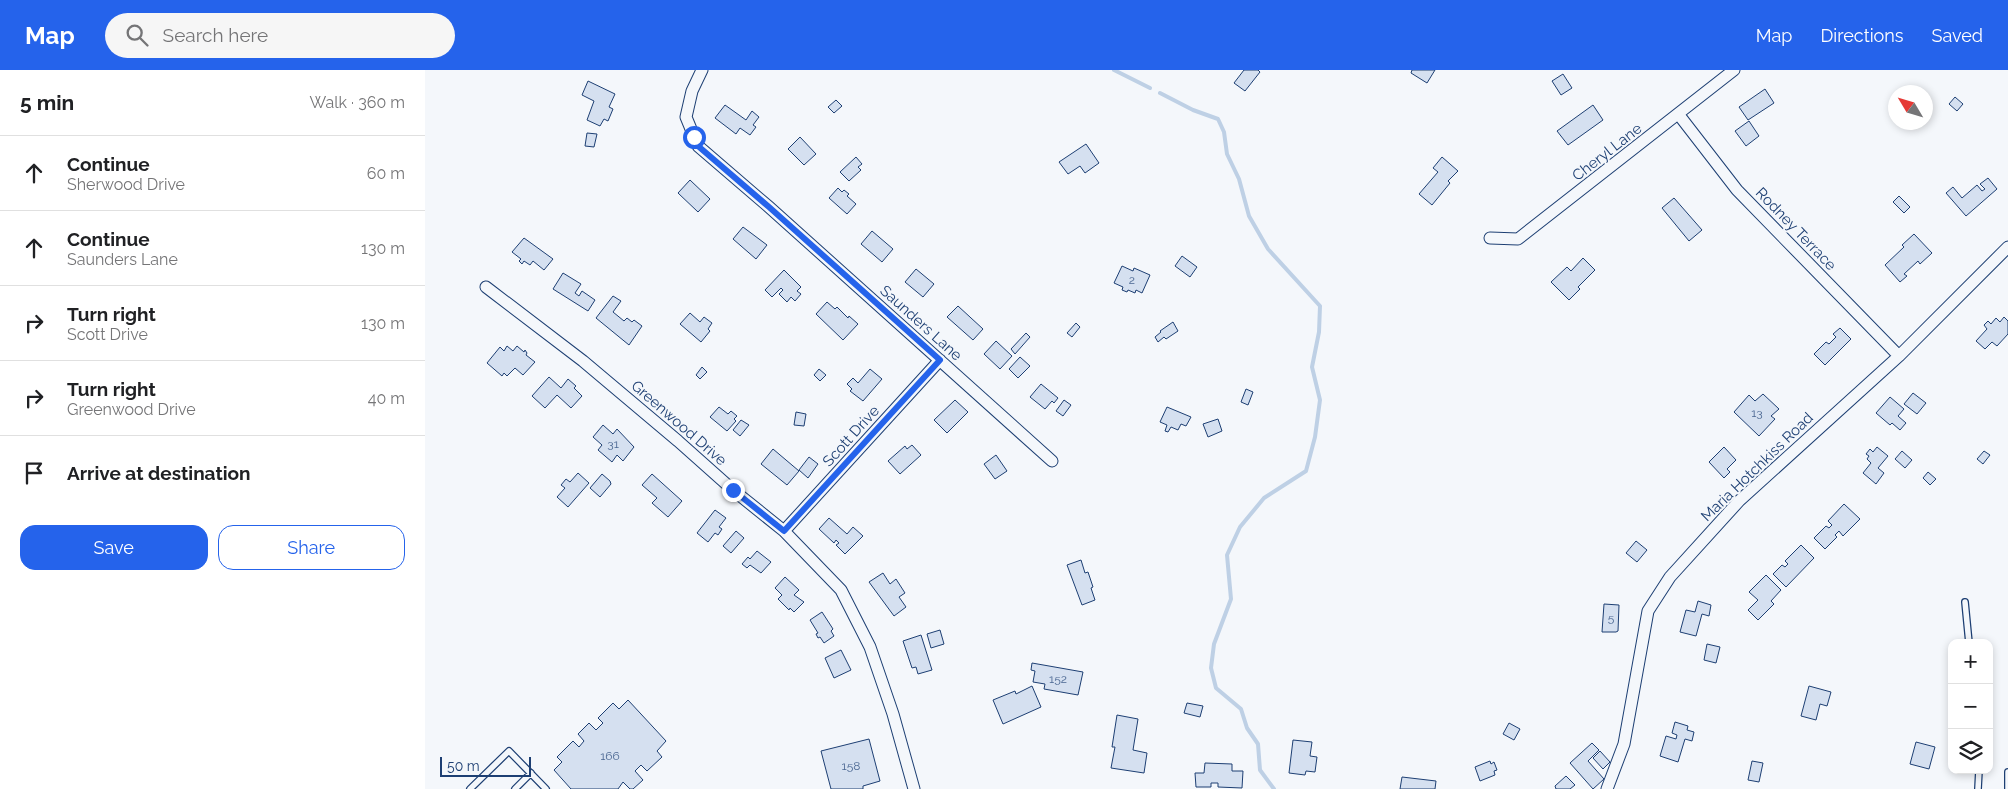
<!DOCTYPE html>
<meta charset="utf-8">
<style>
:root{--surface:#fff;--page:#f6f6f6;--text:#202124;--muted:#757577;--line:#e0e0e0;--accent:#2563eb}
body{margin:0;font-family:Raleway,sans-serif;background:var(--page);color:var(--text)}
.controls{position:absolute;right:15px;bottom:15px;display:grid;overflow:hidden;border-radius:10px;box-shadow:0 2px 8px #0003}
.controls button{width:45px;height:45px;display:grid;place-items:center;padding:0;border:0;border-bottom:1px solid var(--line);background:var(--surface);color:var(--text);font:25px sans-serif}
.compass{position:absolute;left:1463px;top:15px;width:45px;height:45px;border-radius:50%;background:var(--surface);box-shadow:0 2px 8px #0003;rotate:308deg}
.scale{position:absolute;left:15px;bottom:12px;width:91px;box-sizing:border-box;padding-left:5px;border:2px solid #1d3f73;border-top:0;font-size:14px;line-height:18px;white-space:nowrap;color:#1d3f73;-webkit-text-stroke:4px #f4f7fb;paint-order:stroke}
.stop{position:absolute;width:15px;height:15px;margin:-11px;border:4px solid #2563eb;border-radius:50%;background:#fff}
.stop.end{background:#2563eb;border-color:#fff;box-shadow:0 1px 5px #0008}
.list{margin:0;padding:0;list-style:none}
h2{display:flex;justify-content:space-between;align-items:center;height:65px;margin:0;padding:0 20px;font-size:21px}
h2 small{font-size:16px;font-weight:400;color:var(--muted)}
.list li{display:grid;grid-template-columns:32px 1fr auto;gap:15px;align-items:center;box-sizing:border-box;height:75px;padding:0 20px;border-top:1px solid var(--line)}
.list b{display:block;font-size:19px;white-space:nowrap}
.list p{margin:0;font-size:16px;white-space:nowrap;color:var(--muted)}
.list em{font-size:16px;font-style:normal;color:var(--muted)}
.actions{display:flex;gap:10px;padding:15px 20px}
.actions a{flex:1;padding:11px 0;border:1px solid var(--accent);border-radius:15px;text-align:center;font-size:18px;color:var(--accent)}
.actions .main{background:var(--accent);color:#fff}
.icon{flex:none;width:28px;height:28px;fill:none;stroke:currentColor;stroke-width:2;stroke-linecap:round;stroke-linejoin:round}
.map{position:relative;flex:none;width:1583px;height:719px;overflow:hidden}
header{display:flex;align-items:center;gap:30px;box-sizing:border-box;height:70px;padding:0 25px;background:var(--accent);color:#fff}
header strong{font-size:24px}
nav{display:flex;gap:28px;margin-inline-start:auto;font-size:18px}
.search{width:350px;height:45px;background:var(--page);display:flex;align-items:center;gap:12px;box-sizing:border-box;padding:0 18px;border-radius:28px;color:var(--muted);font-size:19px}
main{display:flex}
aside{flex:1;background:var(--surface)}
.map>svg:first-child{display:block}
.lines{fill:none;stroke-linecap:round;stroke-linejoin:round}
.stream{stroke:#bed0e5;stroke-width:4}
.building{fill:#d5e0f0;stroke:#1d3f73}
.lane-casing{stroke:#1d3f73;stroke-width:8}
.street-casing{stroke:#1d3f73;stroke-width:13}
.lane{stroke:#f4f7fb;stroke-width:5.5}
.street{stroke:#f4f7fb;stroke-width:11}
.route{stroke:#2563eb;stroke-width:6}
.labels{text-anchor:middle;stroke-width:4;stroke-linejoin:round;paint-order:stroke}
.number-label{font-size:12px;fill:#4b6792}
.street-label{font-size:15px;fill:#1d3f73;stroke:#f4f7fb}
</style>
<header>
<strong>Map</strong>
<div class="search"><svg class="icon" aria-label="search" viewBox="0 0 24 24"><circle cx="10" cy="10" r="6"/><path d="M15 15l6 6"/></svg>Search here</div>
<nav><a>Map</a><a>Directions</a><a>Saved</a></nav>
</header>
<main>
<aside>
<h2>5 min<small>Walk · 360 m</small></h2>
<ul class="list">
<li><svg class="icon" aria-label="ahead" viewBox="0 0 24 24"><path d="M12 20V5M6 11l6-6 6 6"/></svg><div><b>Continue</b><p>Sherwood Drive</p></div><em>60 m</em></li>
<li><svg class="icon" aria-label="ahead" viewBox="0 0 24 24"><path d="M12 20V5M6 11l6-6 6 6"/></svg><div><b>Continue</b><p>Saunders Lane</p></div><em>130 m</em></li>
<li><svg class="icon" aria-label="right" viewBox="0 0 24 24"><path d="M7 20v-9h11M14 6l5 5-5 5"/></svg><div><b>Turn right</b><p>Scott Drive</p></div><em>130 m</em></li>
<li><svg class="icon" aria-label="right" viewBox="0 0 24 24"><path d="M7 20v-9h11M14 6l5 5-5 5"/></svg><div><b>Turn right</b><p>Greenwood Drive</p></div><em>40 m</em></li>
<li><svg class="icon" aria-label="arrive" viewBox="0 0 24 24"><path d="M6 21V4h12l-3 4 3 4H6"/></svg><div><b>Arrive at destination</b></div></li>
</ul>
<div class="actions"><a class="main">Save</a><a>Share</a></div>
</aside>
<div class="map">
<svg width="1583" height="719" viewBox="0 0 1583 719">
<rect width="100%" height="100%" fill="#f4f7fb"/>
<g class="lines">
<path class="stream" d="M689 0 725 18
M735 23 768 40 793 49 799 62 802 84 814 109 824 146 843 179 895 236 894 262 887 297 895 330 890 367 881 401 839 428 815 457 802 485 806 529 789 574 786 598 791 618 816 639 822 658 833 674 835 700 849 719"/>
</g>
<path class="building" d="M819 0H833L835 2 820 21 809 13Z
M987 0H1010L1002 13 986 3Z
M1138 4 1147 18 1136 25 1127 11Z
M163 11 190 24 184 37 188 39 183 51 179 49 175 56 162 50 169 31 157 25Z
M1340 19 1349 33 1323 50 1314 37Z
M1530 27 1538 34 1532 41 1524 34Z
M411 30 417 36 409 43 403 37Z
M300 35 321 50 327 41 334 47 328 55 331 57 325 65 315 58 311 64 290 48Z
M1168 35 1178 50 1143 75 1132 61Z
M1324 51 1334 66 1321 76 1310 61Z
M162 63 172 64 169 77 160 76Z
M375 67 391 84 379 95 363 79Z
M661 74 674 93 660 103 655 96 643 104 634 92Z
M431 87 437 94 433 97 436 100 424 111 415 102Z
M1017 87 1033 101 1023 111 1025 113 1007 135 994 124 1013 102 1008 98Z
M1563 108 1572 119 1541 146 1521 123 1528 117 1537 128 1552 115 1557 121 1560 119 1555 114Z
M265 110 285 129 273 142 253 123Z
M413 118 417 122 419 120 424 124 422 126 431 134 422 144 404 128Z
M1474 126 1485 137 1479 143 1468 132Z
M1249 128 1277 160 1264 171 1237 138Z
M318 157 342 175 331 189 308 169Z
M447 161 468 179 457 192 436 174Z
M1489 164 1507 183 1495 194 1493 191 1479 204 1482 206 1475 212 1460 195 1479 177 1477 175Z
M99 168 128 189 119 200 108 191 105 195 99 191 97 194 94 191 96 189 87 182Z
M757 186 772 197 765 207 750 196Z
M1158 188 1170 200 1153 217 1155 219 1144 230 1126 212 1142 197 1146 201Z
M697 196 708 201 709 198 725 205 717 223 711 220 710 223 703 220 702 222 697 220 698 217 689 213Z
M491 199 509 214 498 227 480 212Z
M359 200 376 217 372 221 376 224 370 231 366 227 362 232 354 224 358 220 356 218 347 227 340 220Z
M138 203 156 214 150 223 154 226 157 221 170 230 163 241 128 219Z
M188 226 196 231 188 242 199 251 202 248 207 252 209 250 217 256 204 275 171 248Z
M402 232 410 239 412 237 423 248 424 246 433 254 418 270 391 244Z
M533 236 558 259 548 270 522 247Z
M265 243 275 252 279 247 287 253 283 259 285 261 276 272 255 254Z
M1579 247 1583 251V264L1572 276 1567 272 1560 279 1551 271 1562 259 1559 255 1563 251 1566 254 1571 248 1575 252Z
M748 252 753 261 741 269 739 267 733 272 730 267 736 262 735 261Z
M651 253 655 257 647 267 642 263Z
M1415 258 1426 269 1400 295 1389 284 1401 272 1404 274 1411 267 1408 264Z
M601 263 605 267 590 284 586 279Z
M571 271 587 286 575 299 559 284Z
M82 276 88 281 92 276 99 282 100 280 102 283 101 285 110 292 98 305 90 298 82 306 79 303 77 306 62 293 75 277 79 281Z
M595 287 605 296 593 308 584 299Z
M277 297 282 302 275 309 271 305Z
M394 299 401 305 395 311 389 305Z
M445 299 457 309 438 331 425 321 427 319 422 314 428 308 433 313Z
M124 307 136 318 143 309 151 316 149 318 157 326 146 338 132 325 120 338 107 326Z
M616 314 633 328 629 333 627 331 620 339 605 327Z
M821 319 828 322 823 335 816 332Z
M1488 323 1501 333 1492 344 1479 334Z
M1338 324 1354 339 1346 346 1350 349 1334 366 1309 342 1324 325 1330 331Z
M1465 327 1479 339 1473 346 1481 353 1475 360 1467 353 1465 355 1451 343Z
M530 330 543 342 522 363 509 350Z
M639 330 646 335 638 346 631 341Z
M294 337 303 344 306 341 312 346 309 349 311 351 302 361 285 347Z
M742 337 766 347 761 356 756 354 753 360 746 357 743 362 740 361 742 355 735 352Z
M371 342 381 344 379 356 369 355Z
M793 349 797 361 783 367 778 354Z
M316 350 324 355 315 366 308 360Z
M178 355 188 364 192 359 209 377 198 391 192 385 187 392 173 380 177 375 168 367Z
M487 375 496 385 475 404 463 391 480 376 482 379Z
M1299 377 1311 390 1302 399 1305 402 1299 408 1284 392Z
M1452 377 1463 386 1453 398 1459 403 1451 414 1438 403 1446 393 1442 389 1444 386 1441 384 1445 379 1448 382Z
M348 379 374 401 362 415 336 394Z
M1477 381 1487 390 1480 398 1470 389Z
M1559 381 1565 385 1558 394 1552 389Z
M571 385 582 401 570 409 559 394Z
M384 387 393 394 383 408 374 400Z
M1503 402 1511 409 1505 415 1498 408Z
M153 403 164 413 143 437 132 427 140 418 136 415 141 409 145 412Z
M177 404 185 411 186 414 175 427 165 418Z
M227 404 257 431 243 447 227 433 232 428 217 415Z
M1419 434 1435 449 1418 466 1414 461 1410 465 1412 467 1400 479 1389 468 1401 456 1404 458 1407 455 1403 451Z
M290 440 301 448 294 457 297 459 293 465 290 463 283 472 272 463Z
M404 448 422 464 428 457 438 466 420 484 411 475 414 473 411 470 409 473 394 459Z
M311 461 319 468 306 483 298 476Z
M1211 471 1222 480 1212 492 1201 483Z
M1376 475 1389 488 1361 517 1348 504 1357 495 1360 497 1363 494 1360 491Z
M332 481 346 492 336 503 325 495 322 498 317 494 323 487 325 489Z
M656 490 660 503 663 502 668 517 666 518 670 530 657 535 642 495Z
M458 503 465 514 471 509 480 523 474 527 481 537 469 546 444 512Z
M1341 505 1356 520 1346 531 1349 534 1333 550 1323 540 1333 530 1324 522Z
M360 507 374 520 369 525 379 532 369 542 365 538 364 540 353 529 357 525 350 518Z
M1273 531 1286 535 1284 546 1277 544 1271 566 1255 562 1261 540 1270 542Z
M1179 534 1194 535 1193 561 1191 562H1177Z
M397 542 408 559 406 561 409 566 399 573 395 567 393 568 391 564 393 563 385 550Z
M515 560 519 574 506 578 502 564Z
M496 565 507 600 493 604 491 597 487 598 478 571Z
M1282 574 1295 577 1291 593 1279 590Z
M416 580 426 600 409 608 400 588Z
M607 593 658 602 653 625 619 619 620 614 608 612 610 601 606 600Z
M607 616 616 637 578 654 568 630 590 621 591 624Z
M1384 616 1406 622 1402 636 1395 634 1391 650 1376 646Z
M203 630 241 671 232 681 237 687 222 701 216 695 210 701 218 710 208 719H205L198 712 193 719H146L129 700 137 692 132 687 148 671 154 677 159 671 153 664 164 653 171 660 178 653 173 648 188 633 194 639Z
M762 633 778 636 775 647 759 643Z
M692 645 713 649 708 680 722 683 719 703 686 698 690 677H687Z
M1250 652 1263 656 1262 660 1269 662 1267 671 1260 669 1253 692 1235 686 1241 666 1251 669 1252 665 1247 663Z
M1084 653 1095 659 1089 670 1078 664Z
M444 669 455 711 438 716V719H406L396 681Z
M868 670 887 672 885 686 892 687 890 702 881 701 880 705 864 703Z
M1491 672 1510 677 1504 699 1485 694Z
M1167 673 1174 680 1163 691 1179 709 1168 719 1145 693Z
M1175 681 1185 692 1178 699 1168 688Z
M1065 691 1066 694 1069 692 1072 700 1069 701 1070 705 1055 711 1050 697Z
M1327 691 1338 693 1334 712 1323 710Z
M780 693 807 694V701H818L817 718 793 717V713H786V717H771L770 703H779Z
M1141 706 1150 715 1145 719H1131L1130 716Z
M977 707 1011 711 1010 719H975Z"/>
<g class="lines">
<defs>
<path id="lane" d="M1540 532 1544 573
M45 719 84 681 121 719
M90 719 106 703
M1553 719 1554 700
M1583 719V702"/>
<path id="street" d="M277 0 267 21 261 47 273 76 344 137 627 391
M1254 45 1312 120 1474 286
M1065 168 1093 169 1309 0
M61 217 158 291 253 371 308 420 359 461 416 520 445 577 468 644 489 719
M359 461 515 290
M1182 719 1199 674 1223 541 1245 507 1314 431 1474 286 1583 177"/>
</defs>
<use href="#lane" class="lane-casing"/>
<use href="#street" class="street-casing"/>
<use href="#lane" class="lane"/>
<use href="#street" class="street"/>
</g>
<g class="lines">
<path class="route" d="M269 67 273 76 344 137 515 290 359 461 308 420"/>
</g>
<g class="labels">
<g class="number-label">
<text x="707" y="214">2</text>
<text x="1332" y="347">13</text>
<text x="188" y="378">31</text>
<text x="1186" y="552">5</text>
<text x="633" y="613">152</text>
<text x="185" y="690">166</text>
<text x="426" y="700">158</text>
</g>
<g class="street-label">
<text transform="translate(1182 82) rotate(-38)" y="5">Cheryl Lane</text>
<text transform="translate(1371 159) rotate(46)" y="5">Rodney Terrace</text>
<text transform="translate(496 253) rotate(42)" y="5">Saunders Lane</text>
<text transform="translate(254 353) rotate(41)" y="5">Greenwood Drive</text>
<text transform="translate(426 366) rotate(-48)" y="5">Scott Drive</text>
<text transform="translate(1332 397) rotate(-44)" y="5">Maria Hotchkiss Road</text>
</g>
</g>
</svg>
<div class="controls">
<button>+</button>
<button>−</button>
<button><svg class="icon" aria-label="layers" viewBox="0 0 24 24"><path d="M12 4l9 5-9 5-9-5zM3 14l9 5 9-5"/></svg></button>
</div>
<svg class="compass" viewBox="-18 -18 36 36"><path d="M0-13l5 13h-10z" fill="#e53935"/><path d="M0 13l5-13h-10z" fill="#757577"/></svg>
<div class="scale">50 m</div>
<div class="stop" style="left:269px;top:67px"></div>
<div class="stop end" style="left:308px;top:420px"></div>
</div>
</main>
